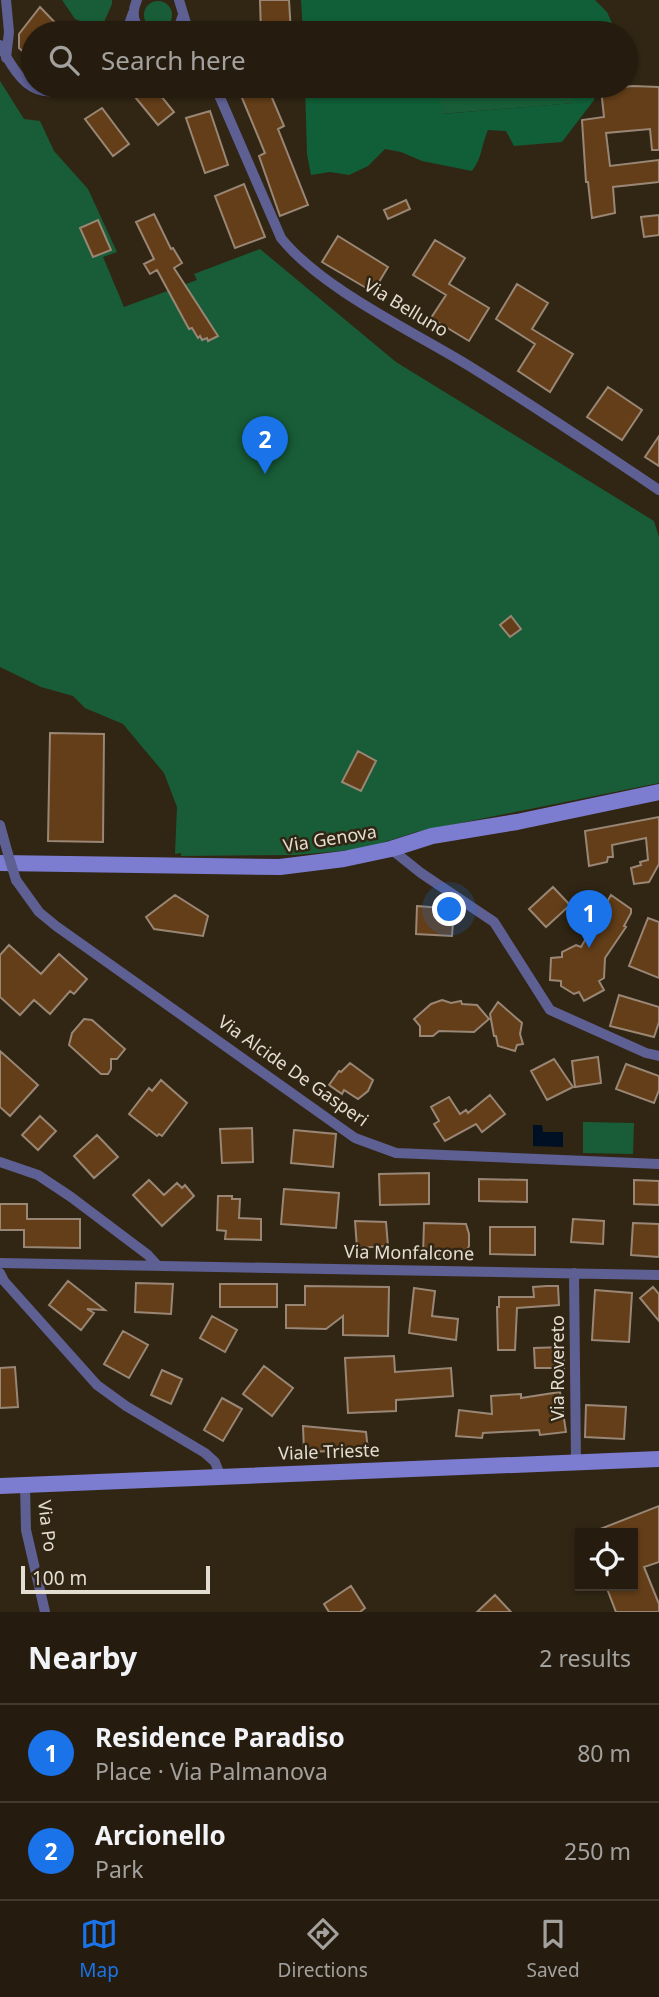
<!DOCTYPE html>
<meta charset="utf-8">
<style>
:root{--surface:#251c0f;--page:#31291d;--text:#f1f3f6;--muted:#a3a19e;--line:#423a2f;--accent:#1a73e8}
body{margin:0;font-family:"Noto Sans",sans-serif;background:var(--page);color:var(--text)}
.controls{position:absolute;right:21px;bottom:21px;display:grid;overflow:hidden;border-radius:0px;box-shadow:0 2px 5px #0004}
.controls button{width:63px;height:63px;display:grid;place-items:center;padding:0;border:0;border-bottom:2px solid var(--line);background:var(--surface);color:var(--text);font:35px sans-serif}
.scale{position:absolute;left:21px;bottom:18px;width:189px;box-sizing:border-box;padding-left:7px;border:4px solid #e4ddd2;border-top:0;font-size:19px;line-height:24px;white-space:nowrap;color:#e4ddd2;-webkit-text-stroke:5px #312614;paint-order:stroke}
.you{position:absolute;left:450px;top:910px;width:24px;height:24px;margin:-18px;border:5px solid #fff;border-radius:50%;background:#1a73e8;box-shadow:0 0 0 10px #1a73e833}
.badge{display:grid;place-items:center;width:46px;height:46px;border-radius:50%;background:var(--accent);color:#fff;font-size:23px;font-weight:700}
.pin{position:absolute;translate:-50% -58px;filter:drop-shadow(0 2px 4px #0008)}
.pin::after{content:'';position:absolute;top:37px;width:24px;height:21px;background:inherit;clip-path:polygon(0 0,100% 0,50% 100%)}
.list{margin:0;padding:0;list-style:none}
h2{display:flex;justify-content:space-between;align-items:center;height:91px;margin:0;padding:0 28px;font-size:30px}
h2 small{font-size:23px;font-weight:400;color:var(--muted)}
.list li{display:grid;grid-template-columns:46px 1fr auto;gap:21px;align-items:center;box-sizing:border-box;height:98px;padding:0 28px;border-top:2px solid var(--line)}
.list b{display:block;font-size:26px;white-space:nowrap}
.list p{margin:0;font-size:23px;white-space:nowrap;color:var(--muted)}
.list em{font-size:23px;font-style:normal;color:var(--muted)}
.icon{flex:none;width:38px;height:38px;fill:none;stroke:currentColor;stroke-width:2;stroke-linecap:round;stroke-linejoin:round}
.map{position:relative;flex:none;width:659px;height:1612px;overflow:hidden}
.search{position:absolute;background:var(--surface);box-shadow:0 2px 5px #0004;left:21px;right:21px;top:21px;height:77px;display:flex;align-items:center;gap:18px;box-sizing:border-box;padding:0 24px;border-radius:38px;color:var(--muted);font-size:26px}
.sheet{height:287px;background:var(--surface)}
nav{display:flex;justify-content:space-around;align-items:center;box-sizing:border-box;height:98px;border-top:2px solid var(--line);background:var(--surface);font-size:19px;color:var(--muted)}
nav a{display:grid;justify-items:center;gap:4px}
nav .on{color:var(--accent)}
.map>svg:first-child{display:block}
.green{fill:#185d38}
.forest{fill:#105f38}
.water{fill:#001024}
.building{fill:#633e18;stroke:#998675;stroke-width:2}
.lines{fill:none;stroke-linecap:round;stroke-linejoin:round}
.street{stroke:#5e5f93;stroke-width:10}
.secondary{stroke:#7c7dd0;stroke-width:16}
.street-bridge{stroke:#5e5f93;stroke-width:10}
.labels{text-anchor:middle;stroke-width:5;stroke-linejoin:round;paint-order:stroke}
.street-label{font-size:18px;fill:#e4ddd2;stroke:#312614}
</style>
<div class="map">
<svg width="659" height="1612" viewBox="0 0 659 1612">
<rect width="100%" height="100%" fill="#312614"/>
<path class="green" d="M62 0H112V4L101 29 75 19Z
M144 15a14 14 0 1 1 28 0a14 14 0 1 1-28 0Z
M0 81 24 119 40 121 54 151 88 189 117 252 103 257 124 307 197 280 194 274 260 249 396 362 654 521 659 537V783L416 832 363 849 296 855 181 856V853L175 854 177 807 164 773 123 724 85 708 73 696 41 687 0 667Z
M439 86H573L575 103 441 114Z
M583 1122 634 1123 633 1154 583 1153Z"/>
<path class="forest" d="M301 0H595L607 12 612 23 605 33H569L568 30 528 33H303Z
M305 86H439L442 114 574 103 573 86H598L594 100 562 142 514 146 506 131 488 130C481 146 483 156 472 171L422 161 401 152 385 149 368 166 349 175 330 172 311 175 307 154Z"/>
<path class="water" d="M533 1125H542L543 1132H563V1147L533 1146Z"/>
<path class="building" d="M260 0H289L291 33H261Z
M40 7 65 33H33V60L19 48V34Z
M126 86H153L174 112 158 125Z
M237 86H267L284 126 278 129 308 205 280 216 259 156 265 153Z
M633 86 659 87V150H652L650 129 606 133 610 166 659 160V182L613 187 615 213 592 218 588 182H586L582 120 604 117 601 89Z
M102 108 129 144 113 156 85 119Z
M210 111 228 165 205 173 186 118Z
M244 184 265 237 235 248 215 196Z
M406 200 410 209 388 219 384 210Z
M154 214 171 249 173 248 182 263 174 268 218 336 208 341 207 338 202 340 200 336 198 338 192 328 189 329 157 270 150 274 144 264 154 259 136 222Z
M659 215V235L644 237 641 217Z
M98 220 111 250 93 257 80 228Z
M338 236 388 267 373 292 322 262Z
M435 240 465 258 449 284 489 308 469 341 431 318 446 295 413 275Z
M517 284 548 303 532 329 573 354 550 392 518 371 535 344 496 319Z
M608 387 642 410 622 440 587 417Z
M659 436V466L645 457Z
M511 616 521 629 510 637 500 625Z
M50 733 104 734 103 842 48 841Z
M358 751 376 761 361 791 342 782Z
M659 817V864L649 882 634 884 631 868 641 865 640 862 648 860 646 838 612 845 613 857H608L607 862 589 866 585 831Z
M553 887 570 905 546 927 529 909Z
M175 895 208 916 203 936 154 929 146 917Z
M611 895 631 909V913L624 926 626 927 605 958 604 978 599 981 604 990 584 1001 579 992 574 994 561 986V981L550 980 551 958 562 957V952L576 945 581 947Z
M417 906 454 909 452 936 416 934Z
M648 918 659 922V978L629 966Z
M9 945 41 974 59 954 87 979 74 994 70 991 50 1014 34 1000 20 1015 0 997V955Z
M619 995 659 1007V1022L654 1037 610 1026Z
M442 1000 451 1003 461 1001 462 1004 477 1005 489 1019 474 1032 439 1031 433 1036H420V1026L414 1019 431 1004Z
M498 1002 522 1023 520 1034 523 1044 517 1045 515 1051 498 1046 496 1036H494L490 1014Z
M84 1019 92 1020 125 1049 117 1059H111V1069L108 1074H101L69 1045 72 1033Z
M0 1051 38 1085 10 1116 0 1107Z
M598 1057 601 1083 575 1087 572 1061Z
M554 1059 573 1087 547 1100 531 1071Z
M350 1063 373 1080 368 1091 358 1099 344 1090 342 1094 329 1085 339 1071 341 1072Z
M626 1064 659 1076V1090L654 1103 616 1089Z
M161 1080 187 1103 162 1136 159 1134 157 1136 129 1114 149 1088 152 1091Z
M490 1095 505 1114 482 1132 476 1124 445 1141 434 1124 439 1121 431 1107 449 1097 460 1114 466 1110 468 1113Z
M40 1116 56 1131 38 1150 22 1135Z
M252 1128 253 1162 222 1163 220 1129Z
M294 1130 336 1134 333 1167 291 1163Z
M97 1135 118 1157 94 1178 74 1156Z
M429 1173V1204L380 1205 379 1174Z
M479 1179 527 1180V1202L479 1201Z
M149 1180 164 1195 177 1183 182 1188 185 1185 194 1196 162 1226 133 1195Z
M634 1180 659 1181V1205L634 1204Z
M284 1189 339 1193 336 1228 281 1224Z
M218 1196H232V1199H240L239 1218 261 1219V1240L225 1239 226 1231 217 1230Z
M0 1204H27V1219H80V1248L24 1247V1230H0Z
M573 1219 604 1221 603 1244 571 1242Z
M355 1221 386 1222 388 1246 357 1248Z
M424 1223 466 1224 469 1234V1246L465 1255H423Z
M633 1223 659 1224V1257L631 1255Z
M490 1227H535V1255L490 1254Z
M68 1281 105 1310 87 1309 94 1313 81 1330 49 1305Z
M136 1283 173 1284 171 1314 135 1312Z
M220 1284H277V1307H220Z
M305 1286 389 1287 388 1336 343 1335V1316L326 1329 286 1328V1305H305Z
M547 1286H558L559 1305 517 1308 515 1350H498L497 1307H499V1297H534L533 1287Z
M653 1287 659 1294V1321L640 1298Z
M414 1288 435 1291 432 1316 458 1319 456 1340 409 1333Z
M595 1290 632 1293 629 1342 592 1340Z
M212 1316 237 1330 225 1352 200 1338Z
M123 1331 148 1345 129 1378 104 1364Z
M563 1347 564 1368H535L534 1348Z
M394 1356 395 1372 451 1368 453 1396 396 1400V1411L348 1413 345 1358Z
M264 1366 293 1388 272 1416 243 1394Z
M15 1367 18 1407 0 1408V1368Z
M162 1370 182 1379 171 1404 151 1395Z
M560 1392 566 1432 540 1435 539 1430 483 1433 482 1438 456 1436 459 1410 492 1414 491 1396 521 1394V1398Z
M222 1398 242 1409 223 1441 204 1430Z
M586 1405 626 1407 624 1439 585 1437Z
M303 1426 366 1432 368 1450 304 1452Z
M659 1506V1562L644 1567 659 1604V1612H616L606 1586H633V1533H590Z
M351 1586 365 1608 360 1612H329L324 1604Z
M495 1595 511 1612H477Z"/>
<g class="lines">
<path class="street" d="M6 0 9 32 6 58
M137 0C131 13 133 25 145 33
M179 0 189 33
M126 33 133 13
M172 33 179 26 183 15
M0 45C15 74 33 104 70 86
M215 86 281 238C321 288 410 330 466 364 531 404 595 447 659 490
M0 825 8 854
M391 849 421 873 494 922 550 1010 646 1053 659 1056
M16 880 39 912 56 926 355 1138 396 1153 659 1164
M0 1162 38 1175 71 1197 148 1255 158 1266
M0 1263 659 1275
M0 1273 4 1281 97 1385 126 1406 205 1453 215 1462 220 1475
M574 1273 576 1463
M25 1485 26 1530 45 1612"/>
<path class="secondary" d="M0 863 280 867 344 859 391 849 432 836 517 822 659 792
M0 1486 659 1459"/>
<path class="street-bridge" d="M8 854 16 880"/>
</g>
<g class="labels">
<g class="street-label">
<text transform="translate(406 308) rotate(31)" y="6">Via Belluno</text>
<text transform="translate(330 839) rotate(-9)" y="6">Via Genova</text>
<text transform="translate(293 1071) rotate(35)" y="6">Via Alcide De Gasperi</text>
<text transform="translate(409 1253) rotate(1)" y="6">Via Monfalcone</text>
<text transform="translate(558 1368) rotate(-90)" y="6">Via Rovereto</text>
<text transform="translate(329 1452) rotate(-2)" y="6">Viale Trieste</text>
<text transform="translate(47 1526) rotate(83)" y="6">Via Po</text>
</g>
</g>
</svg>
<div class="controls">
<button><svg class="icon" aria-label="locate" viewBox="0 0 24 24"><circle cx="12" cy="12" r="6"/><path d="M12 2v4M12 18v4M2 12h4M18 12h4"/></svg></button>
</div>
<div class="scale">100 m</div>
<div class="you"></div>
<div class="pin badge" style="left:589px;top:948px">1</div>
<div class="pin badge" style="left:265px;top:474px">2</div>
<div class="search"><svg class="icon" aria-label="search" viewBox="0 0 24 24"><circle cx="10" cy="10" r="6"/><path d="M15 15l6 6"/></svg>Search here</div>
</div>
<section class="sheet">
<h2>Nearby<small>2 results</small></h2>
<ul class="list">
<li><span class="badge">1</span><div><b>Residence Paradiso</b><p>Place · Via Palmanova</p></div><em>80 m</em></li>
<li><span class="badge">2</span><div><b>Arcionello</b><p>Park</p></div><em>250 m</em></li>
</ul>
</section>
<nav>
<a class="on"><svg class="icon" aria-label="map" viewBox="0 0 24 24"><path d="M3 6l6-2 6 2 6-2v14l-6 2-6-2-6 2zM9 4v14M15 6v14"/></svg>Map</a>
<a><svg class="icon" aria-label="directions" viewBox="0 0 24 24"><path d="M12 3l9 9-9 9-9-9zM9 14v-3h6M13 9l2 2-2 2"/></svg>Directions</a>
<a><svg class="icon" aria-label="saved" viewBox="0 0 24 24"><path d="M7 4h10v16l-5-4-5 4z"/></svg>Saved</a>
</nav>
